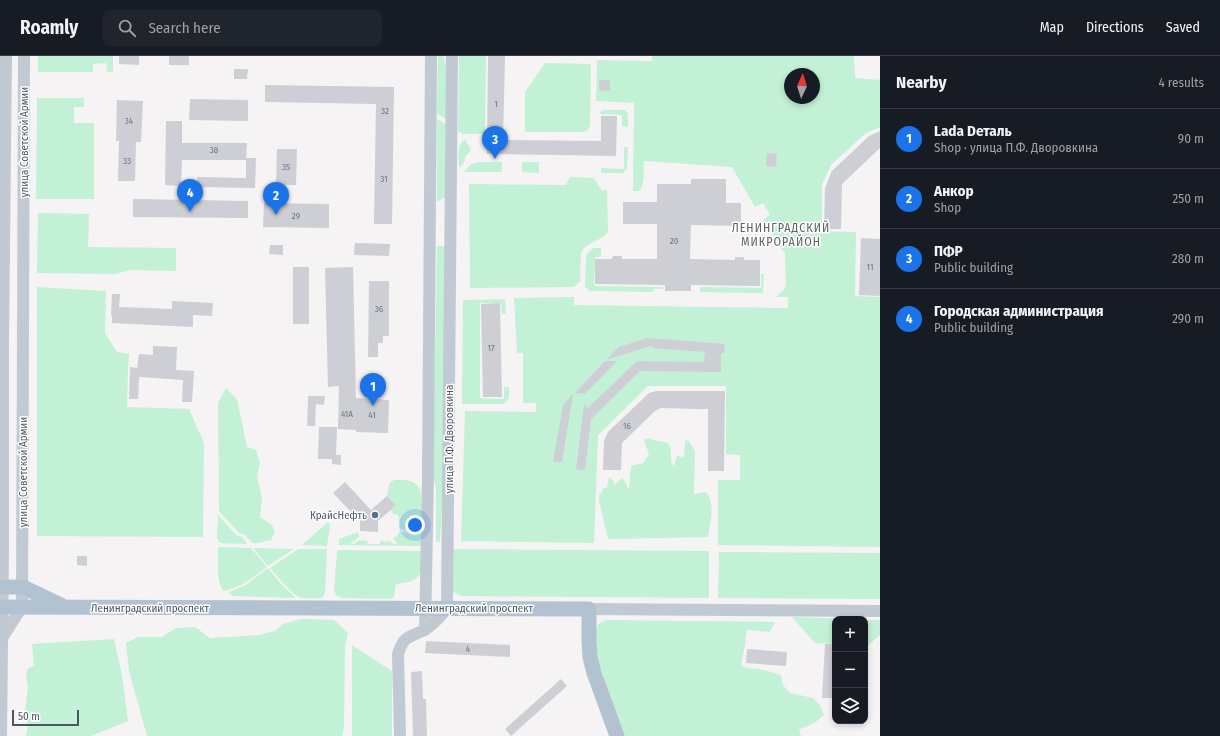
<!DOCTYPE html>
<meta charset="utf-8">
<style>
:root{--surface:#171b24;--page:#20242c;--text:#f1f3f6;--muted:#9ea1a6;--line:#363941;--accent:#1a73e8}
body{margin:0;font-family:"Fira Sans Condensed",sans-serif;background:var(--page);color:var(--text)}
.controls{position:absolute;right:12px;bottom:12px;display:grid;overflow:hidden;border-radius:8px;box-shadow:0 2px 6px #0003}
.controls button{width:36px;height:36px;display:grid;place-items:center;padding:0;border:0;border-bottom:1px solid var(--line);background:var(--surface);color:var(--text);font:20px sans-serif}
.compass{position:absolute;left:784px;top:12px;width:36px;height:36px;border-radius:50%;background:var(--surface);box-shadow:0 2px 6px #0003;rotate:4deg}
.scale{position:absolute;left:12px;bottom:10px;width:67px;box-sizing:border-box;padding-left:4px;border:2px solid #4a5661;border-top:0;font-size:11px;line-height:14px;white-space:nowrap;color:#4a5661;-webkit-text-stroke:3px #fff;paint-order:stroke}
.you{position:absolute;left:415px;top:469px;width:14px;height:14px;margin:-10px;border:3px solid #fff;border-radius:50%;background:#1a73e8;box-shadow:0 0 0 6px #1a73e833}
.badge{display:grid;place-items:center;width:26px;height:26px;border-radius:50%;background:var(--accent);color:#fff;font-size:13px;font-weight:700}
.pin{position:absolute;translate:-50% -33px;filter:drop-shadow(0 1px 2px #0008)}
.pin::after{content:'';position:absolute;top:21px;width:14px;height:12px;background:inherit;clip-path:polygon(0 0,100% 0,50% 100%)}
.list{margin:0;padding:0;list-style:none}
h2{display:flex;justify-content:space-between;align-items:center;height:52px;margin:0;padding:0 16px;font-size:17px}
h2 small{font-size:13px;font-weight:400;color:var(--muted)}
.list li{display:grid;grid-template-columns:26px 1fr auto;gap:12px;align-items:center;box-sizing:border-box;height:60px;padding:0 16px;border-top:1px solid var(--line)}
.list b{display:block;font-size:15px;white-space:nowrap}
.list p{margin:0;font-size:13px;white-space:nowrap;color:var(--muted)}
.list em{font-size:13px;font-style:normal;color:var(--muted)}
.icon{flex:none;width:22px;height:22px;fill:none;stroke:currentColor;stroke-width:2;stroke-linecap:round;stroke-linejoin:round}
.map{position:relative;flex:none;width:880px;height:680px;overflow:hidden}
header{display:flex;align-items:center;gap:24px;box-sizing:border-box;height:56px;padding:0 20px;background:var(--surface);border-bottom:1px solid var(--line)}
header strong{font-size:19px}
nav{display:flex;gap:22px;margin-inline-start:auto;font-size:14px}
.search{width:280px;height:36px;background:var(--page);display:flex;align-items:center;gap:10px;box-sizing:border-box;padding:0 14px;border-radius:8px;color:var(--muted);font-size:15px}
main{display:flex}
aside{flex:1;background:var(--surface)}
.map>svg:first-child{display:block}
.green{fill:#c3f1d5;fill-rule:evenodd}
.building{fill:#cdcfd5}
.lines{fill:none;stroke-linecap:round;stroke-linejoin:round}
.minor{stroke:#c1cad2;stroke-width:12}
.major{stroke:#b3c2d1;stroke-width:15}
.service-dot{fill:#5c6f8a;stroke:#fff;stroke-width:1.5}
.labels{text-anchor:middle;stroke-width:3;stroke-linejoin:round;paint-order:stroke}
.number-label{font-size:9px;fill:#6b747e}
.street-label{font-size:11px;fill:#4a5661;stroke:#fff}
.service-label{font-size:11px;fill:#4e5e75;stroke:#fff;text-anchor:end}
.neighbourhood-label{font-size:12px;letter-spacing:1px;fill:#5f6368;stroke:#fff}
</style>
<header>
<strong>Roamly</strong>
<div class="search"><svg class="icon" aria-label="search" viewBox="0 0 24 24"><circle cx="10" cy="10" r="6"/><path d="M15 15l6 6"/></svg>Search here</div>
<nav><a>Map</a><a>Directions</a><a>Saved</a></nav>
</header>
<main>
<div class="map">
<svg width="880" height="680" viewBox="0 0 880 680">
<rect width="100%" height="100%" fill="#f5f3f3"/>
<path class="green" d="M38 0H113V16H107L106 7 93 8V16H38Z
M438 0H443L446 10V63L437 58Z
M459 0H486L485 78H463L458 75Z
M652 0H854L855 22 880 24V72H878L866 77 831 109 822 128V175L856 176 855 240 880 241V491L718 489V424H740V399L726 398V330H648L598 379 594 487 461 485 465 355 536 356V347H523V297H517L514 242 574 241V249L788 252V241H776L785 232 786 228 785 198 763 164 770 159 763 147 755 151 732 111 644 105C643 115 646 127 639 135H633L634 47 596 45 597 4 652 5ZM790 18H814V42H790Z
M545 7 591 8 590 68C589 73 588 75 583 76H525V36Z
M37 42H84V51H74V67H94V143H36Z
M605 54H625L628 58V71L622 70V59L600 58 601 55Z
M437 63 446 68 445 141 437 146Z
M465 83 471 94 465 101 464 107 459 112C459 102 456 89 465 83Z
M624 91H628L627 113 623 117H601V112L624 113Z
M479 106H502V116H464L471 108Z
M522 106H539V117L522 116Z
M570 121 594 122 601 134H607L608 175C601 187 585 185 581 198L580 225 575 230 572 231 470 232 469 128 566 129Z
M38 157 89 158 88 191 176 192V215L129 214 116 218 37 217Z
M437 190H445L443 427 440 486H436V431L433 421Z
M594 192H601V201H595L594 230 663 231V233H653V236L589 235 585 230 586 201 587 197Z
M761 218H764L763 237 700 236V231L761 232Z
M37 231 106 235 105 277 117 296 129 298 128 313 127 351 189 353 204 387 203 481 37 480Z
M505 243 506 258H502L501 247H480V342L504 343V331H509C509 338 511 344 503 348H462L463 244Z
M226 332 237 343 247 391 256 394 260 407 257 421 262 442 260 461 272 469 275 476 271 484 258 487H252L245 479 239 477 219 455 218 347Z
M650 382 653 384 668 387 671 393V406L674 410 677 400 684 401 685 385 688 384 695 395 694 439 698 437 706 436C716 449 710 466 708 481L608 483 599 445V439L602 436 603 432H607L609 421 614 425V429L622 422 625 426 629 434 631 410 643 407 649 398 644 384Z
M394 424C407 424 416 422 421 437L422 490 339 489V483L358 476 359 481 351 487 354 488 360 484 368 485 367 488H380L381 484 385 486 390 485 395 489 397 487 393 482 397 480 399 476 409 477 410 474 400 473 399 463 398 459 393 458 390 454 395 449 387 440 389 428Z
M218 459 236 479 242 481 247 488 220 487 217 483Z
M328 466 330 469 327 490 302 489Z
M218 491 251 492 267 511C252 522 243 530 224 535 216 530 218 501 218 491Z
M253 492 294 493 268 510Z
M298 493H327L325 536 323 541C319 543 303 543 299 541 290 536 277 520 270 512Z
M450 493 709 495V542L462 540 455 537 452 534Z
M337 494 422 495C422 501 423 509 421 515 417 526 406 527 396 528L394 541 389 543 343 542 337 540 334 535Z
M719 496 880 497V543L718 542Z
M268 512 281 528 296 542 233 540 231 539 229 536 246 529Z
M792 561 848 563H835V588L815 587Z
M301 563 334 564 348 577 345 590 344 670 342 680H147L129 615 126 587 138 581H162L176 572 195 571 210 582 259 579 275 575 283 568Z
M606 564 775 566 770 576 747 574 744 595 741 609 747 612 759 613 781 619 783 629 790 637 813 642 819 648 824 659C817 666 809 670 799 673L801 680H623L597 602 596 575 598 568Z
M865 564H880V579L867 590 865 589Z
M114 583 122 619 128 665 91 680H26L28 669 25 656 28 631 26 621 28 612 34 610 32 588Z
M352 589 392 615V680H352Z"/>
<path class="building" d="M119 0H139V9L119 8Z
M169 0H189V9H169Z
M488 0H505L503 84 601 85V60H617L616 100 487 98Z
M234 13H248L247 23H234Z
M599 24H610V35L599 34Z
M265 29 394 31 392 168H374L376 48 265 46Z
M190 43 248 44V65L189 64Z
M117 44 143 45 141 86H136L135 125H118L119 85H116Z
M166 65H182V87H247L246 102H256L255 132 197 131V121L246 122V104H182L181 130 165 129Z
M880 75V92L842 128 841 173H824L825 132 832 115 869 80Z
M277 93H297L296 129H276Z
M767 97 777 98 776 111 766 110Z
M691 123H726V147H741V170L691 169 690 203 735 204V201H744V204H760V230L691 229V235H665V229L595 228V203H612L613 200H622V203H657V168H623V146H657V128H691Z
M133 143 248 145V162L133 161Z
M264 147 329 148V172L263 171Z
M861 182 880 183V240L859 239Z
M355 187 390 188 389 200 354 199Z
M270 189H283V199L269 198Z
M293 211H309V268H293Z
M353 211 356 342 389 344 388 377 356 376V374L338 373 339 330 328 331 325 212Z
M369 225H389V280H383V287H378V301H368Z
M112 238H120L119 251 172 253V245L213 247 212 260 193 259V271L112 267V260L111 259Z
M500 247 502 341H483L481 248Z
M647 282 725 288 724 297H721V316L640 315 591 363 585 414H576L584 348 588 352 637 305 704 306 705 296 651 292 654 289 606 304 619 291Z
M153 290 177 291 176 314 194 315 192 346H182L183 324 139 321 138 343H129L130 311 137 312 139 298 153 299Z
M605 305H617L585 338 575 337Z
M656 335H725L724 415H708V353H700L661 352 655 355 622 387 621 414H603L604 385 608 376 649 337Z
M573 338 562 406H553L563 349Z
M308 340H325L324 349 316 348 315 370H307Z
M319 371H337L336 399H341V409L332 408V403H318Z
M345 426 371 454 387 440 396 449 378 465V476L360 475V465L333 437Z
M77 500H87V510L77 509Z
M426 585 510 589V601L425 597Z
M825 588H835V642H822Z
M747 593 787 596 786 610 746 607Z
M422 615 423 643H426L427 680H413L411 616Z
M561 623 567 630 511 680 505 673Z"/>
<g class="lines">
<path class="minor" d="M589 553 880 555
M425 574 428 420 431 0
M2 582 22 551 24 0
M1 680 3 493V289L6 0
M400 680 398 598C404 579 409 582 424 574 434 569 441 560 447 552L452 0"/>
<path class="major" d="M0 531H23L61 549
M0 551 589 553V584L590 601 594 617 617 680"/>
</g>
<circle class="service-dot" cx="375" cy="459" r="4"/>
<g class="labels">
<g class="number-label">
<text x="496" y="51">1</text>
<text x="385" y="58">32</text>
<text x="129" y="68">34</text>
<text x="214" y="97">38</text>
<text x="127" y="108">33</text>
<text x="286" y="114">35</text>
<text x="384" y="126">31</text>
<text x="296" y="163">29</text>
<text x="674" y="188">20</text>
<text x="870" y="214">11</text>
<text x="379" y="256">36</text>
<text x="491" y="295">17</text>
<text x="347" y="361">41А</text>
<text x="372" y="362">41</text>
<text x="627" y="373">16</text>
<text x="468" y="596">4</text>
</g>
<g class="street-label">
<text transform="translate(24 86) rotate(-90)" y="4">улица Советской Армии</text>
<text transform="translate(449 383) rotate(-90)" y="4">улица П.Ф. Дворовкина</text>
<text transform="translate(23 416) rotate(-90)" y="4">улица Советской Армии</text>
<text x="150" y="556">Ленинградский проспект</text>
<text x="474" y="556">Ленинградский проспект</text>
</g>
<g class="service-label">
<text x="367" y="463">КрайсНефть</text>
</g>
<g class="neighbourhood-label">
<text x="781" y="176">ЛЕНИНГРАДСКИЙ<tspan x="781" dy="14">МИКРОРАЙОН</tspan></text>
</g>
</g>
</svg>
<div class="controls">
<button>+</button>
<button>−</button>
<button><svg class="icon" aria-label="layers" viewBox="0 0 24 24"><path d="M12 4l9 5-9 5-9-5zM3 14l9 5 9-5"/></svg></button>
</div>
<svg class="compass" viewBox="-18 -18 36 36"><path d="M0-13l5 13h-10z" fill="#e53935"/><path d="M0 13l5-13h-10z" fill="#9ea1a6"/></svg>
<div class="scale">50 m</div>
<div class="you"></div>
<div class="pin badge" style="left:373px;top:350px">1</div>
<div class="pin badge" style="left:276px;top:159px">2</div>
<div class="pin badge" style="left:495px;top:103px">3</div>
<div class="pin badge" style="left:190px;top:156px">4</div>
</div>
<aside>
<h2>Nearby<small>4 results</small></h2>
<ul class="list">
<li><span class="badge">1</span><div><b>Lada Dеталь</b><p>Shop · улица П.Ф. Дворовкина</p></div><em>90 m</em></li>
<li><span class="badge">2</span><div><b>Анкор</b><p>Shop</p></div><em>250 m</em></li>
<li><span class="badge">3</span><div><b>ПФР</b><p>Public building</p></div><em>280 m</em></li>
<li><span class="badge">4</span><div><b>Городская администрация</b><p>Public building</p></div><em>290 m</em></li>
</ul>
</aside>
</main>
